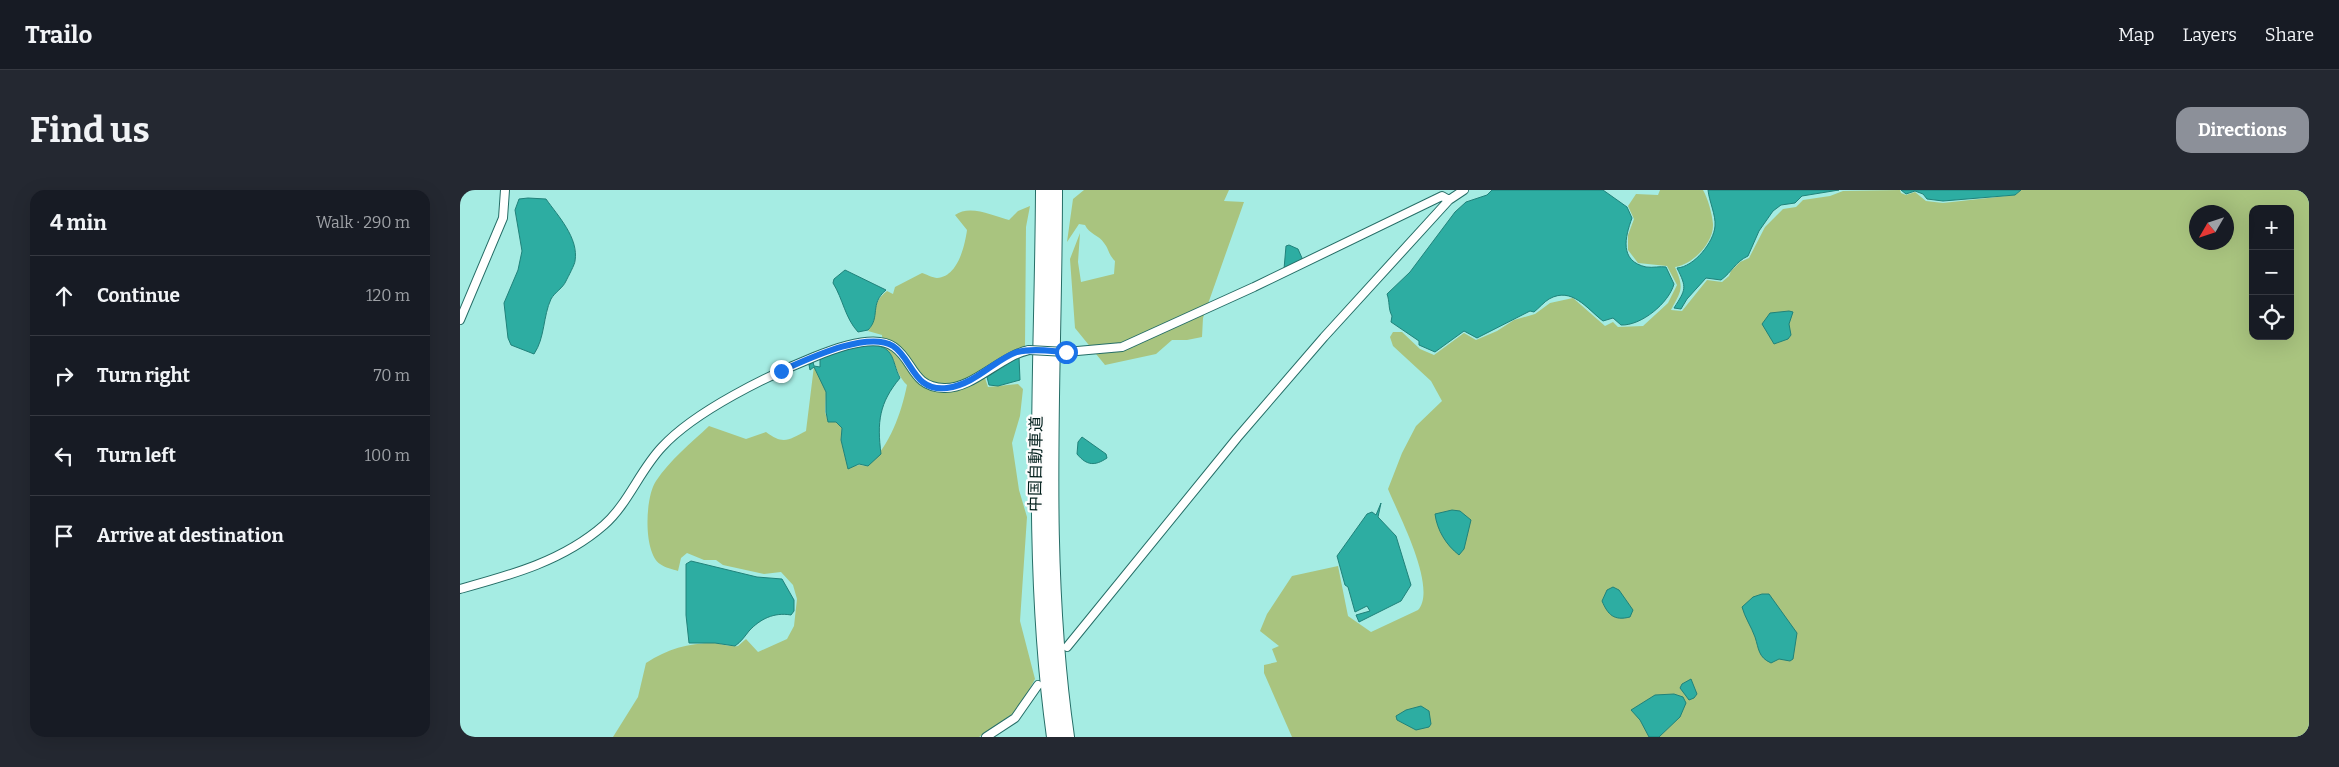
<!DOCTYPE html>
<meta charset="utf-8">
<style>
:root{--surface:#171b24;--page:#242831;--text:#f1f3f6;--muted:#9ea1a6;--line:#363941;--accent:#8c9099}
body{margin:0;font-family:Bitter,"Noto Sans JP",serif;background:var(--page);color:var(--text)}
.controls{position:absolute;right:15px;top:15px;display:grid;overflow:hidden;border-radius:10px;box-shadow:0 5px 20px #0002}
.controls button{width:45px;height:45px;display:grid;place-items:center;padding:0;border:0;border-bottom:1px solid var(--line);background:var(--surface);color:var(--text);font:25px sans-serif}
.compass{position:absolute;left:1729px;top:15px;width:45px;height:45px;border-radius:50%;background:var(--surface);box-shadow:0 5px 20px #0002;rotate:231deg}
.stop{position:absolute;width:15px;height:15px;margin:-11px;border:4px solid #1a73e8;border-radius:50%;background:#fff}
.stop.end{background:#1a73e8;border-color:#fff;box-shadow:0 1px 5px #0008}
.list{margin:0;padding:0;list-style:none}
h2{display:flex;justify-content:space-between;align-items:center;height:65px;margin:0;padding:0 20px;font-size:21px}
h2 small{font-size:16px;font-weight:400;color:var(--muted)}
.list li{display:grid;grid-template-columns:32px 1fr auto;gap:15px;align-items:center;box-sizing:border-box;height:80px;padding:0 20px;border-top:1px solid var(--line)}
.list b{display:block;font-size:19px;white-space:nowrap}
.list em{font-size:16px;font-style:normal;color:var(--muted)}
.icon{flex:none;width:28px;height:28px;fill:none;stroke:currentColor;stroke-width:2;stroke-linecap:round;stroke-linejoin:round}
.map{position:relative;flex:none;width:1849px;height:547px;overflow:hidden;border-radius:15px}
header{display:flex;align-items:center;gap:30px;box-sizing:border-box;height:70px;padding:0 25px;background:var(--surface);border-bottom:1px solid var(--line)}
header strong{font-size:24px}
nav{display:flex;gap:28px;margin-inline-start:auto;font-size:18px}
.intro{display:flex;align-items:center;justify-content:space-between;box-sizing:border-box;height:120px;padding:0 30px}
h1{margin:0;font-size:35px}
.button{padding:12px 22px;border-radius:15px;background:var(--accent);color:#fff;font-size:18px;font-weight:700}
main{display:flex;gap:30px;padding:0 30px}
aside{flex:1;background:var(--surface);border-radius:15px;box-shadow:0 5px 20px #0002}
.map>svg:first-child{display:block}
.green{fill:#a9c47f;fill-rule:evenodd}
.water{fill:#2dada2;stroke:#20827a}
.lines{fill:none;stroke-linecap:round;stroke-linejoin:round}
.minor-casing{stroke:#266e67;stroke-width:10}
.motorway-casing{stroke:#266e67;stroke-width:16}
.minor{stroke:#fff;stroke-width:8}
.motorway{stroke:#fff;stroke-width:14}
.minor-bridge-casing{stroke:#266e67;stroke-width:10;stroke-linecap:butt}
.minor-bridge{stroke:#fff;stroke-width:8}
.route{stroke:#1a73e8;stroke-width:6}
.labels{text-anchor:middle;stroke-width:4.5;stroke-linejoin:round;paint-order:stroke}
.street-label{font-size:16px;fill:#011e1b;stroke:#fdfdfd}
</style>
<header>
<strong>Trailo</strong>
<nav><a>Map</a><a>Layers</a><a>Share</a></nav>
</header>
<div class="intro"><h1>Find us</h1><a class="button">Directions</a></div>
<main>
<aside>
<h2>4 min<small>Walk · 290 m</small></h2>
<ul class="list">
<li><svg class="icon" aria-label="ahead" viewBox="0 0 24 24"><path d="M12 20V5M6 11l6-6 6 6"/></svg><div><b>Continue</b></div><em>120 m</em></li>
<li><svg class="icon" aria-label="right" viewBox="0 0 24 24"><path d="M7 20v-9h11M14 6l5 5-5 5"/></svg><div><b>Turn right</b></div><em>70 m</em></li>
<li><svg class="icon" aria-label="left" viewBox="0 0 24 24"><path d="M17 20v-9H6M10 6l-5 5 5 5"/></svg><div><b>Turn left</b></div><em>100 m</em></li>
<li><svg class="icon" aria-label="arrive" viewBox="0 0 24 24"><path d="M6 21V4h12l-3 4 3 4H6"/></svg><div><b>Arrive at destination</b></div></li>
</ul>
</aside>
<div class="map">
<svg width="1849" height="547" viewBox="0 0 1849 547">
<rect width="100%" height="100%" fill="#a5ece3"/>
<path class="green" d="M624 0H769L764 11 784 12 743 128 742 147 727 150H712L696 164 645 175 615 138 610 69 620 43 618 72 621 92 654 84 655 71C648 64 649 59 644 53 639 45 629 44 625 35L619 34 607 52 613 9Z
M1200 0H1243C1248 9 1252 23 1253 34 1254 53 1232 75 1215 77 1224 98 1222 100 1211 120L1222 121 1247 90 1262 92 1269 86 1271 81 1280 72 1289 68 1305 37 1323 19 1336 17 1343 10 1370 6 1383 1 1440 0 1441 3 1446 5 1455 2 1466 11 1483 13 1555 5 1561 0H1849V547H832L804 483V475L817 472 812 459 819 456 800 441 807 424 832 386 878 376 888 426 911 442 958 420C978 398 938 324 928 299L942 263 956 236 982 211 971 191 933 156 930 147 933 142H942L960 159 974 165 1004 143 1016 150 1037 141 1054 130 1075 124 1090 113 1113 108 1145 136 1153 132 1158 137 1183 136 1208 113 1217 95 1207 76 1178 73 1168 60V45L1174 29 1168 16 1176 4 1198 5ZM1793 19H1830V146H1793ZM1736 22H1766V52H1736Z
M570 16 566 37 565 157C542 168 538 163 525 188L528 197 558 194 563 199 560 226 552 253 559 300 567 327 560 431 575 489 558 520 519 547H153L178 507 186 473C208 459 227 453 254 453 262 454 270 457 278 456L286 449 298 462 327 449 334 436 337 409 333 395 321 382 304 384 263 375 256 370H244L227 363 221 368 218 381C213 379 205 378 200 374 183 362 185 307 196 291 210 270 231 253 249 236L286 249 306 242C323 255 329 250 346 241L354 176 366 202 365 222 368 231 376 232 382 238 381 250 388 278 399 275 408 276C430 255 441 224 447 195 433 181 438 169 423 156L422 145 408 141C420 127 409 114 427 101L433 104 435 97 462 83C466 84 473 88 477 88 498 87 505 55 507 40L495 25C510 14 533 26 549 30L558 21Z"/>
<path class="water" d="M1032 0H1143L1167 17 1172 28C1165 47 1159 71 1186 77 1193 78 1200 76 1206 77L1214 94C1209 113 1181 136 1161 135L1153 128 1143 131C1127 119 1112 96 1089 109 1084 112 1079 118 1074 122L1070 121 1017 148 1004 141 975 162 959 155V151L931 132 932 126C928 119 930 112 927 104L950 82 995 22 1006 12 1027 5Z
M1248 0H1379L1342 6 1335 13 1321 15 1313 21 1299 41 1288 66C1275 72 1272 82 1261 90L1246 88 1227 109 1221 119 1214 118C1226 99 1227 98 1217 78 1234 77 1254 52 1255 36 1256 25 1249 11 1248 0Z
M1441 0H1561L1555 5 1483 11 1467 9 1463 4 1455 1 1446 4Z
M68 8 86 9C98 26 119 48 115 71 115 74 108 87 106 91 103 98 95 102 91 109 83 126 85 148 74 164L51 155 48 148 44 113 58 80 62 61 55 20 59 9Z
M829 55 838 59 842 68 840 71 824 79 826 56Z
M385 80 426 100C409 114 421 127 408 140L398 142C385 128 383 109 373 93L374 89Z
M1329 121 1333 122 1329 134 1331 145 1328 149 1314 154 1302 134 1310 123Z
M411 154C436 158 431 170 440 188 419 213 417 232 421 264L408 276 399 274 388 279 381 250 382 238 376 232H368L366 222V202L354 177 350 180 349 175 353 172 354 176 360 177V168L376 159Z
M559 167 560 190 538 196 529 195 527 187Z
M622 247 646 264 647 268C635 276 627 276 617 264L618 252Z
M921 313 918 327 936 346 951 395 941 411 899 432 896 425 910 421 907 416 895 422 888 397 885 395 877 366 907 324 912 322 916 325Z
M992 320 1000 321 1011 330 1004 359 999 365C986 355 977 340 975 324Z
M231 371 297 387 322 389 334 410V421L331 425C314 422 300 429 289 441 285 446 281 452 275 456L255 453H229L226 425V374Z
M1153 397 1159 400 1173 420 1170 427C1154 431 1148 425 1142 411L1147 400Z
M1302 404H1309L1337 443 1333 469 1330 471 1319 469 1311 473C1298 467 1299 459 1295 447 1291 436 1285 428 1282 417L1293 407Z
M1231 489 1237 504 1234 508 1229 510 1220 498 1222 494Z
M1214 504 1223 507 1226 513 1220 527 1199 547H1189L1180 530 1171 520 1195 505Z
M961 516 969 521 971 534 969 537 956 540 937 530 936 526 946 520Z"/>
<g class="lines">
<defs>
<path id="minor" d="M0 130 43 28 45 0
M606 162 662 157 794 97 982 6 989 10
M0 399C51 385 103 371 144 335 168 314 180 280 202 257 235 221 309 185 354 167 373 159 415 143 434 157 454 171 452 197 484 198 513 199 540 166 569 160
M607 457 777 248 864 147 989 10 1004 0
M526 547 555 528 578 495"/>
<path id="motorway" d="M583 0C582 182 569 366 594 547
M595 0C595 182 581 366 607 547"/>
</defs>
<use href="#minor" class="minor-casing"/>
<use href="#motorway" class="motorway-casing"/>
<use href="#minor" class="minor"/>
<use href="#motorway" class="motorway"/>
<defs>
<path id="minor-bridge" d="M569 160 606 162"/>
</defs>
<use href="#minor-bridge" class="minor-bridge-casing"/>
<use href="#minor-bridge" class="minor-bridge"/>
</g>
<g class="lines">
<path class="route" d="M321 181C346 170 407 140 433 156 453 169 453 202 487 198 516 194 534 170 557 162 573 158 590 161 606 162"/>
</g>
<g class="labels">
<g class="street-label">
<text transform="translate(575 274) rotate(-89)" y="6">中国自動車道</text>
</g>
</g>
</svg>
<div class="controls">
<button>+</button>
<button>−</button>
<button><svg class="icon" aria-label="locate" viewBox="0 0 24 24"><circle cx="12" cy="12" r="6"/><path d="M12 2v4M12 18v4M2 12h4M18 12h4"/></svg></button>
</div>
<svg class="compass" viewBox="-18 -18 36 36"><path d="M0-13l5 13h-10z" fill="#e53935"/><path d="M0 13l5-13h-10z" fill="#9ea1a6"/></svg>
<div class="stop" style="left:606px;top:162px"></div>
<div class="stop end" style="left:321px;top:181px"></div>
</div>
</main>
